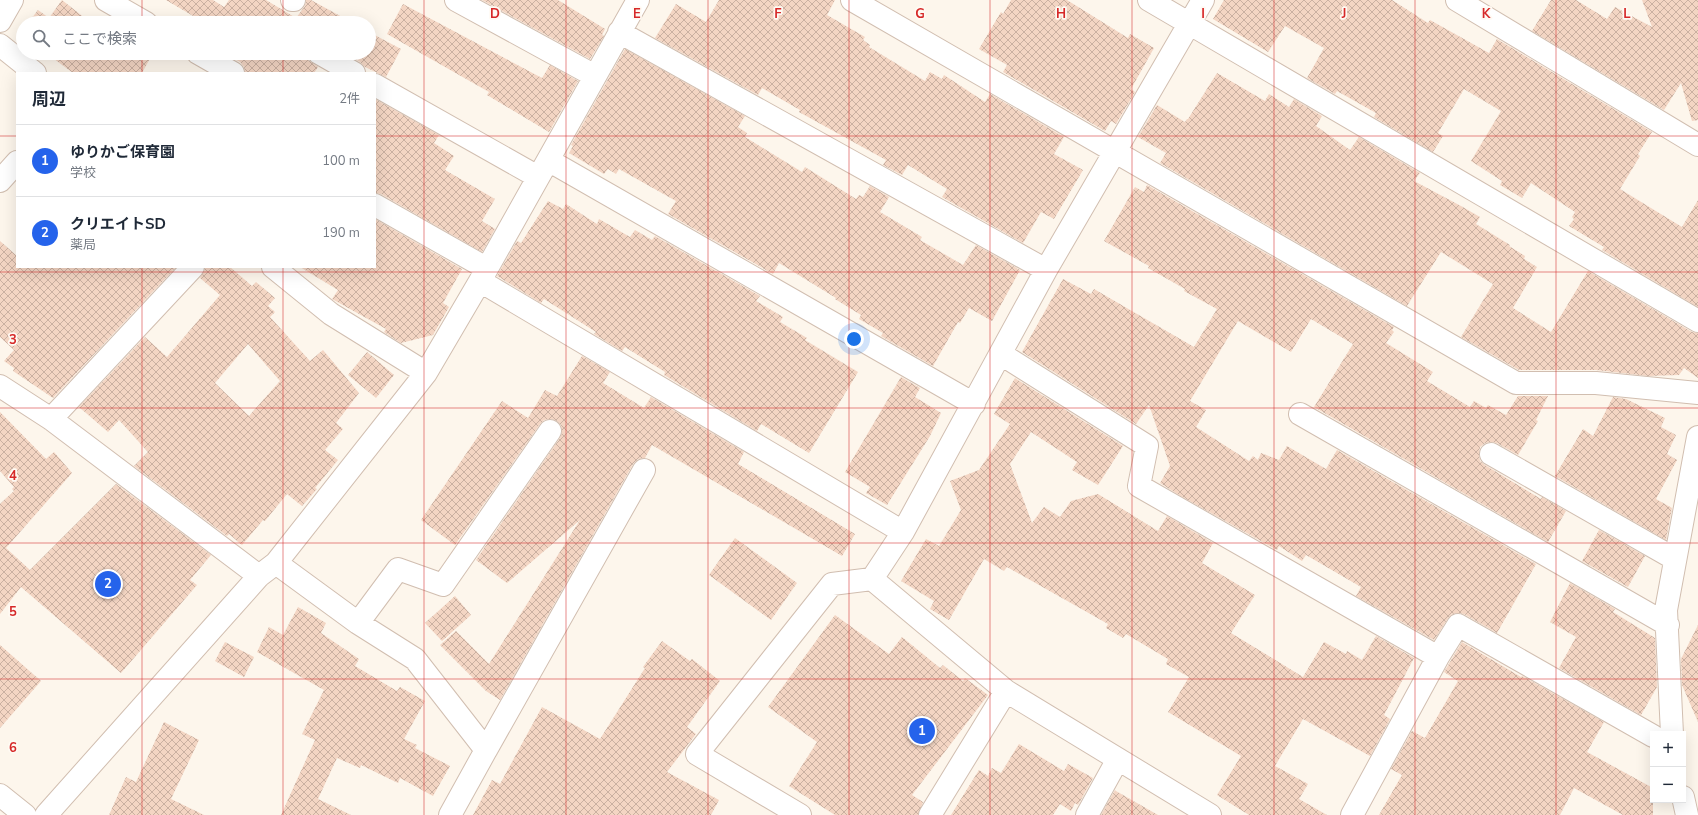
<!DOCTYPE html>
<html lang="ja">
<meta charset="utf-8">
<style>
:root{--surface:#fff;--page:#f2f2f3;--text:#1f2937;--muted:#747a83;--line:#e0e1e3;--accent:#2563eb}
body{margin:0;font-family:"Nunito Sans","Noto Sans JP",sans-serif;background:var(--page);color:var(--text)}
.controls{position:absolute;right:12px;bottom:12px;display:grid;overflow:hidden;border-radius:0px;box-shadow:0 4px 16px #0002}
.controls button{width:36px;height:36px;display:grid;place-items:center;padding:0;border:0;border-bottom:1px solid var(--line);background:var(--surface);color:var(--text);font:20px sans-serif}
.you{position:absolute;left:854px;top:339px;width:14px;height:14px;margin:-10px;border:3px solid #fff;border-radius:50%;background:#1a73e8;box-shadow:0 0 0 6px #1a73e833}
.badge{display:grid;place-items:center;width:26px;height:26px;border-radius:50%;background:var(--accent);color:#fff;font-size:13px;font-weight:700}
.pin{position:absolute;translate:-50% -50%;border:2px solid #fff;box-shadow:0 1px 4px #0006}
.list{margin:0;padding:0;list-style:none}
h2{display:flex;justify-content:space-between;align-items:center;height:52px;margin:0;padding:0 16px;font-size:17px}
h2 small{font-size:13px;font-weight:400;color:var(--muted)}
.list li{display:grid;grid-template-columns:26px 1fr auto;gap:12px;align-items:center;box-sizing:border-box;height:72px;padding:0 16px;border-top:1px solid var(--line)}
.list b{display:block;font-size:15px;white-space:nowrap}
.list p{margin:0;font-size:13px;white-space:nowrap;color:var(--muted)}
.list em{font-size:13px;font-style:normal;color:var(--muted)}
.icon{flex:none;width:22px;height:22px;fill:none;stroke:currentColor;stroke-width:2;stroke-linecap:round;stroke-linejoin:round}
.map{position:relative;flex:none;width:1698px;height:815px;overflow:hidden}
.search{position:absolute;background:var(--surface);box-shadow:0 4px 16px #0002;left:16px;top:16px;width:360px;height:44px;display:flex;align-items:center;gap:10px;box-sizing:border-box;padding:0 14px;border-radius:22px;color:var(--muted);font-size:15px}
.panel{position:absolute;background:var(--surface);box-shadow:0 4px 16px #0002;left:16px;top:72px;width:360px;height:196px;border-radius:0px}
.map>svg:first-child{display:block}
.building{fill:url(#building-cross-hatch);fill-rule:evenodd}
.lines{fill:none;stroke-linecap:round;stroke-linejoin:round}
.minor-casing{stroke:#d1beb0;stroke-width:24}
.minor{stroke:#fff;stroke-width:22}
.grid{fill:none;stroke:#d62828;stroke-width:1;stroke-opacity:0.55}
.grid-label{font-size:13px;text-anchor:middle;font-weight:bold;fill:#d62828;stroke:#fffaf3;stroke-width:3.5;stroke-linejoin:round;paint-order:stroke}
</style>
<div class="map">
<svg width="1698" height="815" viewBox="0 0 1698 815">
<defs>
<pattern id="building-cross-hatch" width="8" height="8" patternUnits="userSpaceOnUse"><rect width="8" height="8" fill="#f3d5c3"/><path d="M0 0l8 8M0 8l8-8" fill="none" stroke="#cab0a1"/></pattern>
</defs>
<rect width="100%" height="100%" fill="#fdf6ec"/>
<path class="building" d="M62 0 91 23H28L38 10 49 18Z
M166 0H213L224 7 229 0H266L296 18 305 6 306 0H311L353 23H205Z
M482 0H558L605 29 602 35 604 36 590 59Z
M719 0H835L827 15 865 37 863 40 870 45 869 47 925 81 930 72 942 79 944 75 985 102 990 94 1064 137 1054 154 1083 170 1054 219 1041 212 1023 243 942 197 947 189 908 165 902 175 883 165 886 160 799 112 800 110 762 88 758 95 655 38 676 4 706 22Z
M1011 0H1067L1128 38 1130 34 1154 48 1131 89 1135 92 1116 124 1111 121 1105 131 1003 72 1007 65 979 49 1001 12 1003 14Z
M1224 0H1392L1428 23 1430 20 1489 53 1497 39 1652 132 1638 154 1640 156 1620 189 1682 227 1698 200V307L1602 250 1604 247 1569 226 1574 219 1572 217 1575 212 1531 183 1522 198 1500 185 1502 181 1471 161 1501 111 1464 89 1438 133 1443 136 1433 152 1374 117 1376 113 1337 91 1335 94 1307 78 1324 48 1285 26 1268 52 1213 19Z
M1551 0H1576L1607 19 1615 7 1652 27 1642 0H1698V120L1692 121 1681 83 1664 110 1532 31Z
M403 4 542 78 550 65 578 81 549 132 487 95 489 92 387 34Z
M369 32 401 49 386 77 365 67 360 62 344 53H369Z
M625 49 745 116 738 127 747 133 745 137 802 172 805 167 856 199 859 195 863 197 870 186 889 197 880 212 922 237 920 240 963 265 976 245 1020 270 992 321 969 308 960 323 958 322 933 366 881 336 883 333 859 319 861 315 835 299 836 298 779 263 773 274 668 214 676 201 619 169 616 174 608 169 604 174 569 153 573 146 571 145Z
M46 53H153L142 73H73Z
M223 53H307L308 60 318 67 314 73H245L244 67 240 62Z
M1217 73 1265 101 1269 94 1289 107 1294 99 1322 116 1316 126 1350 150 1359 137 1420 173 1414 181 1461 206 1480 217 1476 224 1510 245 1509 246 1525 256 1524 259 1537 267 1513 308 1551 332 1588 271 1692 332 1698 333V378L1684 368 1679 375 1648 376 1596 370H1519L1461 337 1493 284 1441 252 1407 306 1160 163 1166 153 1138 137 1157 105 1185 122 1187 119H1188Z
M375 99 439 135 434 143 454 156 445 170 495 199 482 221 495 229 482 252 381 194 375 193Z
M1147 185 1394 327 1392 330 1394 332 1386 343 1433 372 1427 381 1470 407 1474 401 1486 408 1488 405 1506 415 1518 396H1548L1536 420 1538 421 1518 455 1497 443 1491 442 1485 443 1480 447 1479 454 1480 461 1485 465 1541 499 1542 497 1566 511 1548 542 1314 407 1353 344 1311 319 1291 352 1238 321 1190 401 1206 410 1196 427 1249 461 1253 456 1258 460 1261 453 1279 460 1287 446 1326 469 1337 450 1536 564 1497 633 1464 614 1458 613 1452 614 1448 618 1434 640 1356 596 1361 587 1306 555 1302 561 1279 546 1277 550 1179 495 1160 483 1170 466 1149 405 1136 424 1022 352 1063 279 1091 294 1094 289 1194 347 1217 309 1184 291 1185 289 1148 268 1149 266 1104 241 1135 187 1144 192Z
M548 201 563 209 566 204 597 224 599 219 630 237 635 230 652 240 655 236 760 296 756 301 783 317 780 322 807 338 805 340 858 372 809 453 761 424 757 431 664 375 665 372 625 347 622 351 594 334 596 332 544 299 541 303 497 276 517 241 521 243Z
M375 219 462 269 443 303 449 307 433 335 401 343 384 332 386 329 332 299 338 290 300 267H375Z
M0 241 17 256V267H176L53 398 13 371 14 368 4 361 14 350 0 337Z
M205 267H230L252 286 256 282 275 298 268 306 275 312 270 317 310 361 323 350 359 393 336 423 343 429 325 450 338 460 315 488 317 489 302 506 287 494 265 521 263 520 242 545 229 534 227 536 134 466 148 452 119 420 108 432 79 407 145 337 167 357 220 295 200 278 205 270ZM248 344 280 381 249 416 215 383Z
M367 352 394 375 376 398 348 375Z
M582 356 610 372 603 383 644 408 651 397 744 452 738 464 855 534 842 556 652 445 645 458 638 459 633 464 500 700 486 691 440 645 456 631 489 664 580 520 507 583 476 560 560 438 562 432 561 425 557 421 551 419 544 420 540 424 455 545 421 520 502 401 528 418 545 390 557 396Z
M901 377 920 388 915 397 941 413 930 436 887 505 866 493 870 487 845 472Z
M1015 378 1123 446 1098 485 1072 470 1077 462 1031 432 1010 464 1032 523 1044 507 1060 517 1071 501 1098 494 1158 531 1167 516 1213 543 1202 563 1255 595 1231 633 1303 677 1324 642 1346 654 1347 651 1362 660 1376 636 1414 658 1384 715 1390 719 1370 756 1303 719 1275 766 1308 784 1299 799 1327 815H1249L1217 795 1241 756 1168 712 1189 677 1166 664 1168 659 1126 634 1123 638 1106 628 1108 624 1007 567 1004 571 984 559 949 620 930 609 934 601 901 581 926 539 939 546 961 510 950 481 979 470 1010 424 994 414Z
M1613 397 1626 399 1665 418 1661 427 1676 435 1667 454 1677 460 1656 499 1672 508 1666 540 1555 476 1583 429 1593 436Z
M0 412 46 459 54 452 72 473 6 548 30 570 116 484 211 555 190 580 197 585 121 673 21 587 0 614V504L14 491 12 489 14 487 0 471Z
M1599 530 1645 556 1628 587 1582 561Z
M735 538 797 583 771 620 709 575Z
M1570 583 1615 609 1613 612 1655 638 1657 687 1641 715 1559 668 1576 637 1550 622Z
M455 596 471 615 442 641 425 623Z
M298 607 326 623 321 633 359 659 355 666 397 691 400 687 425 701 404 739 417 745 415 748 450 766 433 796 400 778 398 783 361 765 360 768 337 758 318 799 351 815H281L315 740 302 734 324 690 257 652 269 627 283 635Z
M835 615 889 654 902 637 940 668 943 665 963 681 965 678 988 695 912 795 923 802 918 815H835L789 786 817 742 768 707Z
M1698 625V722L1682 685 1681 659Z
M662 641 690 661 692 659 720 681 687 727 696 734 667 772 719 800 711 815H473L492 780 500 784 542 707 600 739 645 668 643 667Z
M225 642 254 657 244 677 215 661Z
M1462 642 1521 677 1522 676 1604 722 1587 752 1653 788V815H1623L1574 788 1560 815H1379L1402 775 1391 769 1412 731 1425 738 1458 681 1444 672Z
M0 645 41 681 0 728Z
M164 722 199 740 171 799 204 815H109L126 777 136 782Z
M1019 744 1064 771 1068 764 1093 778 1078 805 1075 803 1071 811 1060 804 1053 815H951L979 770 988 776 992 768 1001 773Z
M1115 790 1116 791 1158 815H1101Z"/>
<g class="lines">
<defs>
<path id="minor" d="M106 0 146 23
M292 0H294
M456 0 595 76
M852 0 1516 383H1596L1698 393
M1149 0 1698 321
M1203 0 1046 270 903 532 872 579 1006 691 1210 815
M1457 0 1698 145
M0 21 12 0
M619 32 1046 270
M0 45 35 73
M198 53 233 73
M319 53 354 73
M375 85 538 177
M548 160 974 404
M0 181 17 162
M375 205 486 268
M273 267 331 314 426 373
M480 281 903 532
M1001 354 1147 446 1139 486 1438 657
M0 386 51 419 259 576
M1300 414 1668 625
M51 419 193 267
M1491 454 1675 559
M276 563 358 623 415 659 486 750 450 815
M358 623 398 569 443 585 550 431
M1672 734 1666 610 1698 437
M486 750 644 470
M0 795 25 815
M1683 797 1687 815
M46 815 259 576 276 563 426 373 480 281 638 0
M800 815 697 754 832 584 872 579
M930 815 1006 691
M1087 815 1118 759
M1352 815 1438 657 1458 625 1653 736"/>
</defs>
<use href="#minor" class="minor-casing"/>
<use href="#minor" class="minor"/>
</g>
<path class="grid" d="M142 0V23M283 0V23M424 0V815M566 0V815M708 0V815M849 0V815M990 0V815M1132 0V815M1274 0V815M1415 0V815M1556 0V815M142 53V73M283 53V73M0 136H17M375 136H1698M142 267V815M283 267V815M0 272H1698M0 408H1698M0 543H1698M0 679H1698"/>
<g class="grid-label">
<text x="495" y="18">D</text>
<text x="637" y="18">E</text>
<text x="778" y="18">F</text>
<text x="920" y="18">G</text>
<text x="1061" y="18">H</text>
<text x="1203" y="18">I</text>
<text x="1344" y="18">J</text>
<text x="1486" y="18">K</text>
<text x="1627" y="18">L</text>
<text x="13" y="344">3</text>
<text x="13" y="480">4</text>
<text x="13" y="616">5</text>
<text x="13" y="752">6</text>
</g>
</svg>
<div class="controls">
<button>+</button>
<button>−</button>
</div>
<div class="you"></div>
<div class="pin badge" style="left:922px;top:731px">1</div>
<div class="pin badge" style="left:108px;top:584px">2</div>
<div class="search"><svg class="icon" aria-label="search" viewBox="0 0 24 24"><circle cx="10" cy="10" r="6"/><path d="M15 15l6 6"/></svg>ここで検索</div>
<section class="panel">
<h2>周辺<small>2件</small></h2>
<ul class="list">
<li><span class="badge">1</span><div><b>ゆりかご保育園</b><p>学校</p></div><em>100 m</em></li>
<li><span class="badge">2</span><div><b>クリエイトSD</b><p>薬局</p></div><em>190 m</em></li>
</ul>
</section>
</div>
